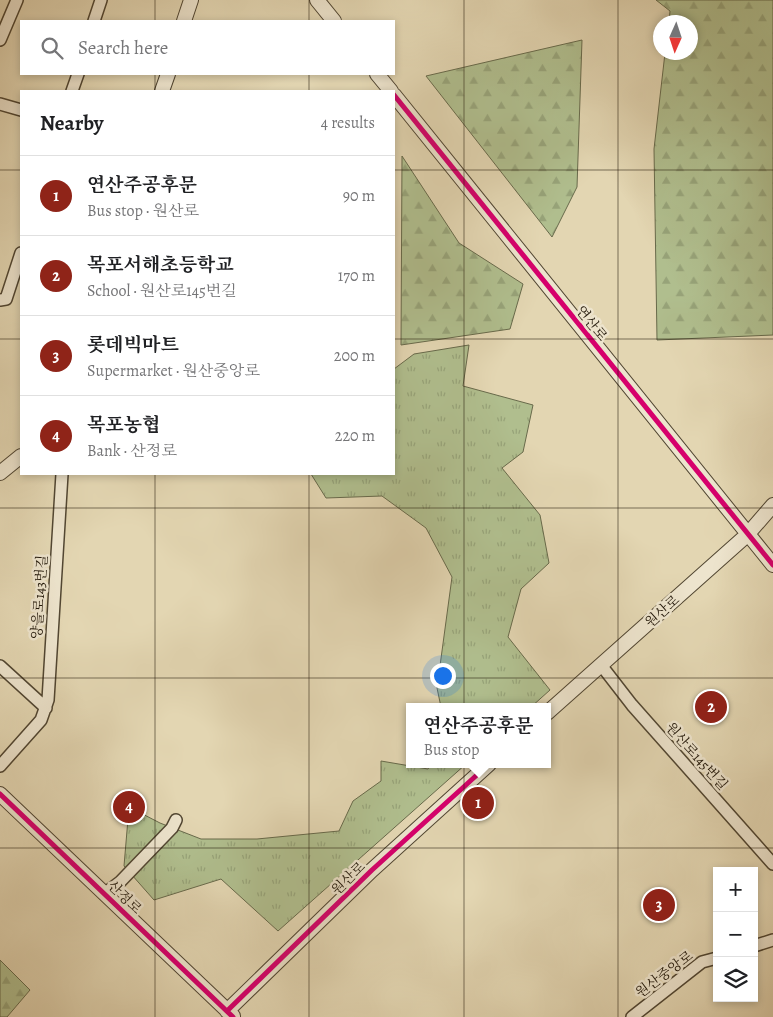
<!DOCTYPE html>
<meta charset="utf-8">
<style>
:root{--surface:#fff;--page:#f6f6f6;--text:#202124;--muted:#757577;--line:#e0e0e0;--accent:#8f2418}
body{margin:0;font-family:Alegreya,"Noto Serif KR",serif;background:var(--page);color:var(--text)}
.controls{position:absolute;right:15px;bottom:15px;display:grid;overflow:hidden;border-radius:0px;box-shadow:0 2px 8px #0003}
.controls button{width:45px;height:45px;display:grid;place-items:center;padding:0;border:0;border-bottom:1px solid var(--line);background:var(--surface);color:var(--text);font:25px sans-serif}
.compass{position:absolute;left:653px;top:15px;width:45px;height:45px;border-radius:50%;background:var(--surface);box-shadow:0 2px 8px #0003;rotate:183deg}
.you{position:absolute;left:442px;top:675px;width:18px;height:18px;margin:-12px;border:4px solid #fff;border-radius:50%;background:#1a73e8;box-shadow:0 0 0 8px #1a73e833}
.badge{display:grid;place-items:center;width:32px;height:32px;border-radius:50%;background:var(--accent);color:#fff;font-size:16px;font-weight:700}
.pin{position:absolute;translate:-50% -50%;border:2px solid #fff;box-shadow:0 1px 5px #0006}
.popup{position:absolute;left:406px;top:703px;width:145px;height:65px;box-sizing:border-box;display:grid;place-content:center;border-radius:0px;background:var(--surface);filter:drop-shadow(0 1px 4px #0005);font-size:16px;white-space:nowrap;color:var(--muted)}
.popup b{font-size:19px;color:var(--text)}
.popup::after{content:'';position:absolute;left:50%;top:100%;margin-left:-10px;border:10px solid transparent;border-top-color:var(--surface)}
.list{margin:0;padding:0;list-style:none}
h2{display:flex;justify-content:space-between;align-items:center;height:65px;margin:0;padding:0 20px;font-size:21px}
h2 small{font-size:16px;font-weight:400;color:var(--muted)}
.list li{display:grid;grid-template-columns:32px 1fr auto;gap:15px;align-items:center;box-sizing:border-box;height:80px;padding:0 20px;border-top:1px solid var(--line)}
.list b{display:block;font-size:19px;white-space:nowrap}
.list p{margin:0;font-size:16px;white-space:nowrap;color:var(--muted)}
.list em{font-size:16px;font-style:normal;color:var(--muted)}
.icon{flex:none;width:28px;height:28px;fill:none;stroke:currentColor;stroke-width:2;stroke-linecap:round;stroke-linejoin:round}
.map{position:relative;flex:none;width:773px;height:1017px;overflow:hidden}
.search{position:absolute;background:var(--surface);box-shadow:0 2px 8px #0003;left:20px;top:20px;width:375px;height:55px;display:flex;align-items:center;gap:12px;box-sizing:border-box;padding:0 18px;border-radius:0px;color:var(--muted);font-size:19px}
.panel{position:absolute;background:var(--surface);box-shadow:0 2px 8px #0003;left:20px;top:90px;width:375px;height:385px;border-radius:0px}
.map>svg:first-child{display:block}
.forest{fill:url(#forest-firs);stroke:#686a4b}
.park{fill:url(#park-tufts);stroke:#686a4b}
.lines{fill:none;stroke-linecap:round;stroke-linejoin:round}
.minor-casing{stroke:#514632;stroke-width:14}
.tertiary-casing{stroke:#514632;stroke-width:16}
.minor{stroke:#ede4cd;stroke-width:11}
.tertiary{stroke:#ede4cd;stroke-width:14}
.cycleway-casing{stroke:#ede4cd;stroke-width:8}
.cycleway{stroke:#d6006c;stroke-width:5}
.grid{fill:none;stroke:#201608;stroke-width:1;stroke-opacity:0.55}
.labels{text-anchor:middle;stroke-width:5;stroke-linejoin:round;paint-order:stroke}
.street-label{font-size:14px;fill:#201608;stroke:#ede4cd}
</style>
<div class="map">
<svg width="773" height="1017" viewBox="0 0 773 1017">
<defs>
<pattern id="forest-firs" width="22" height="20" patternUnits="userSpaceOnUse" patternTransform="scale(1.25)"><rect width="22" height="20" fill="#b0be8e"/><path d="M5 1l3.5 6h-7zM16 11l3.5 6h-7z" fill="#97a379"/></pattern>
<pattern id="park-tufts" width="24" height="20" patternUnits="userSpaceOnUse" patternTransform="scale(1.25)"><rect width="24" height="20" fill="#b0be8e"/><path d="M3 7l-1-3M5 7V3M7 7l1-3M15 17l-1-3M17 17v-4M19 17l1-3" fill="none" stroke="#97a379"/></pattern>
</defs>
<rect width="100%" height="100%" fill="#e3d6b2"/>
<filter id="stains"><feTurbulence type="fractalNoise" baseFrequency=".004" numOctaves="4"/><feColorMatrix values="0 0 0 0 .2 0 0 0 0 .09 0 0 0 0 .02 0 0 0 .5 -.17"/></filter>
<radialGradient id="worn" r=".72"><stop offset=".6" stop-color="#630" stop-opacity="0"/><stop offset="1" stop-color="#630" stop-opacity=".3"/></radialGradient>
<path class="forest" d="M656 0H773V335L657 340 654 149 665 53 690 52V22H669L670 11Z
M582 40 577 187 552 237 426 76Z
M402 156 459 243 523 284 510 329 401 345Z
M0 960 30 990 7 1017H0Z"/>
<path class="park" d="M469 345 463 386 533 405 523 452 502 468 540 515 549 563 521 589 508 637 550 690 531 707H441L437 688 452 577 426 528 382 496 326 498 311 474H394V369L414 354Z
M381 761 428 769 431 764H466L278 931 221 879 154 900 124 866 129 807 160 823 201 839H257L339 831 353 801 381 781Z"/>
<g class="lines">
<defs>
<path id="minor" d="M94 21 101 0
M0 40 17 0
M72 91 78 74
M0 104 21 110
M0 300 6 299 21 253
M601 665 632 705 773 864
M0 666 46 708
M0 766 41 720 48 700 62 474
M104 894 120 882 172 828 176 820
M754 946 773 940
M632 1017 702 962 717 958"/>
<path id="tertiary" d="M317 0 334 21
M184 21 191 0
M377 74 391 91
M162 91 168 74
M394 95 773 565
M0 473 21 456
M547 713 747 535 773 505
M0 794 233 1016
M227 1011 372 870 489 764"/>
</defs>
<use href="#minor" class="minor-casing"/>
<use href="#tertiary" class="tertiary-casing"/>
<use href="#minor" class="minor"/>
<use href="#tertiary" class="tertiary"/>
<defs>
<path id="cycleway" d="M394 95 773 565
M0 794 233 1017
M227 1011 372 870 489 764"/>
</defs>
<use href="#cycleway" class="cycleway-casing"/>
<use href="#cycleway" class="cycleway"/>
</g>
<path class="grid" d="M155 0V21M309 0V21M464 0V1017M618 0V1017M155 74V91M309 74V91M0 170H21M394 170H773M0 339H21M394 339H773M155 474V1017M309 474V1017M0 508H773M0 678H773M0 848H773"/>
<g class="labels">
<g class="street-label">
<text transform="translate(592 323) rotate(51)" y="5">연산로</text>
<text transform="translate(39 597) rotate(-86)" y="5">양을로143번길</text>
<text transform="translate(662 611) rotate(-42)" y="5">원산로</text>
<text transform="translate(697 756) rotate(48)" y="5">원산로145번길</text>
<text transform="translate(348 878) rotate(-44)" y="5">원산로</text>
<text transform="translate(125 897) rotate(44)" y="5">산정로</text>
<text transform="translate(664 974) rotate(-37)" y="5">원산중앙로</text>
</g>
</g>
<rect width="100%" height="100%" filter="url(#stains)"/>
<rect width="100%" height="100%" fill="url(#worn)"/>
</svg>
<div class="controls">
<button>+</button>
<button>−</button>
<button><svg class="icon" aria-label="layers" viewBox="0 0 24 24"><path d="M12 4l9 5-9 5-9-5zM3 14l9 5 9-5"/></svg></button>
</div>
<svg class="compass" viewBox="-18 -18 36 36"><path d="M0-13l5 13h-10z" fill="#e53935"/><path d="M0 13l5-13h-10z" fill="#757577"/></svg>
<div class="you"></div>
<div class="pin badge" style="left:478px;top:803px">1</div>
<div class="popup"><b>연산주공후문</b>Bus stop</div>
<div class="pin badge" style="left:711px;top:707px">2</div>
<div class="pin badge" style="left:659px;top:905px">3</div>
<div class="pin badge" style="left:129px;top:807px">4</div>
<div class="search"><svg class="icon" aria-label="search" viewBox="0 0 24 24"><circle cx="10" cy="10" r="6"/><path d="M15 15l6 6"/></svg>Search here</div>
<section class="panel">
<h2>Nearby<small>4 results</small></h2>
<ul class="list">
<li><span class="badge">1</span><div><b>연산주공후문</b><p>Bus stop · 원산로</p></div><em>90 m</em></li>
<li><span class="badge">2</span><div><b>목포서해초등학교</b><p>School · 원산로145번길</p></div><em>170 m</em></li>
<li><span class="badge">3</span><div><b>롯데빅마트</b><p>Supermarket · 원산중앙로</p></div><em>200 m</em></li>
<li><span class="badge">4</span><div><b>목포농협</b><p>Bank · 산정로</p></div><em>220 m</em></li>
</ul>
</section>
</div>
